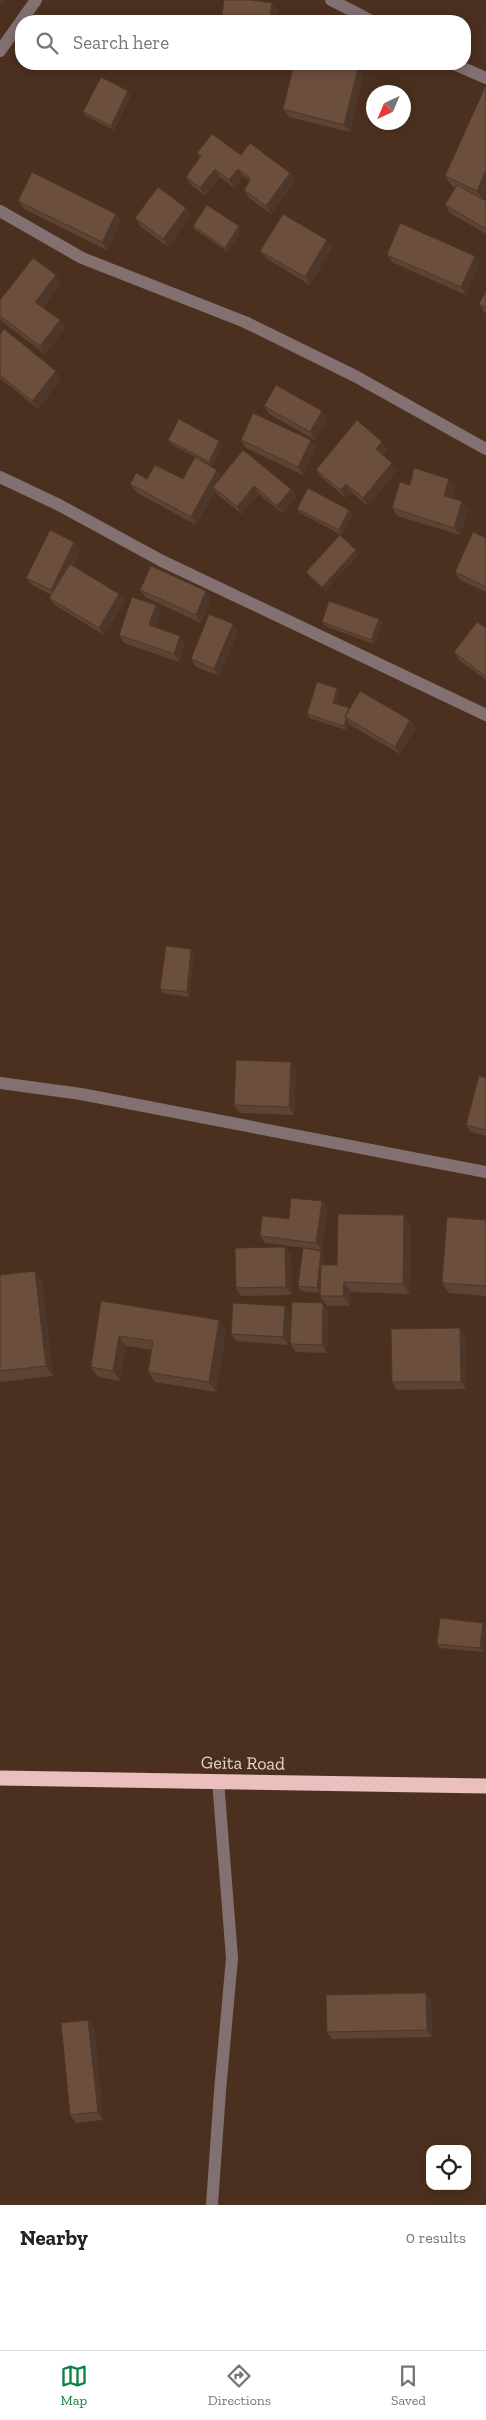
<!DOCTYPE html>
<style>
:root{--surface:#fff;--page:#f2f2f2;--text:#222;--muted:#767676;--line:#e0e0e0;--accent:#0b8043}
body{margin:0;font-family:"Zilla Slab",serif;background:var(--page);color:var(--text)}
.controls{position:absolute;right:15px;bottom:15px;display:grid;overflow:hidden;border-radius:10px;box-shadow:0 2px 12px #0003}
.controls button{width:45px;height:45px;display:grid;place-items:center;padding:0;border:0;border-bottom:1px solid var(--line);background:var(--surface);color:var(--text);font:25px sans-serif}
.compass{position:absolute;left:366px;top:85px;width:45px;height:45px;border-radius:50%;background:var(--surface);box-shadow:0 2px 12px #0003;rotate:224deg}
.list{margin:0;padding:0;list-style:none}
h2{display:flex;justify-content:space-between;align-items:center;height:65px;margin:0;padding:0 20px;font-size:21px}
h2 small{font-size:16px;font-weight:400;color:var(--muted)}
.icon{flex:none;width:28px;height:28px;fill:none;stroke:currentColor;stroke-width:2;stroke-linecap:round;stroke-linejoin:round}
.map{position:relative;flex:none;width:486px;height:2205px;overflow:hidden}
.search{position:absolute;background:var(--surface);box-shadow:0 2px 12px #0003;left:15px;right:15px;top:15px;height:55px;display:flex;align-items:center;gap:12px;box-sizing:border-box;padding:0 18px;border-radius:20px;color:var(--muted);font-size:19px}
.sheet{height:145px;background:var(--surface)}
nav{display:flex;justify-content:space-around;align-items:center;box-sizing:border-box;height:70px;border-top:1px solid var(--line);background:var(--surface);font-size:14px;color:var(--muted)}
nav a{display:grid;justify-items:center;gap:2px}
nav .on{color:var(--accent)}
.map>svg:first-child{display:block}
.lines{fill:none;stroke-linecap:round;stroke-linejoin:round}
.minor{stroke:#837171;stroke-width:12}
.highway{stroke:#eabfbe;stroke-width:15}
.wall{fill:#5d4334}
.shaded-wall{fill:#4c372a}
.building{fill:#6c4e3c;stroke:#4c372a}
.labels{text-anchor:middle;stroke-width:4;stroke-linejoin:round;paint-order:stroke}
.street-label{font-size:18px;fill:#e6d4c9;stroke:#4c301f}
</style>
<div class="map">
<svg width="486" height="2205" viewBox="0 0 486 2205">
<rect width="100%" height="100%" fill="#4c301f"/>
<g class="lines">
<path class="minor" d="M331 0 372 21
M0 51 36 0
M454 64 486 78
M0 211 82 258 245 322 355 376 486 449
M0 477 59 505 162 561 486 715
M0 1083 81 1094 486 1172
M212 2205 220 2091 232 1958 218 1781"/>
<path class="highway" d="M0 1778 486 1786"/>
</g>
<path class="wall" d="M294 64H360L364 70 350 132 289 117 283 109Z
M486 85 484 200 486 201V234L450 213 445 205 456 188 452 186 445 176Z
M131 95 114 130 86 116 83 112Z
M197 153 241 155 290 173 295 181 271 214 249 198 244 190 250 181 243 176 234 188 220 177 206 196 191 185 186 177 200 158Z
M18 201 121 221 107 250 24 209Z
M191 215 168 247 140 226 135 218Z
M193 226 242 230 228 252 195 230Z
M327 240 332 248 310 285 266 258 260 251Z
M387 255 480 263 466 295 392 262Z
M61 283 43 307 60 320 65 328 45 354 0 320V300Z
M486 291V313L484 312 479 304Z
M0 334 56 371 61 379 38 409 0 378Z
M264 406 328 419 315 440 269 414Z
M168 440 222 446 212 466 171 444Z
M241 440 316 447 303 475 246 448Z
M382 442 387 449 383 455 397 470 368 506 351 492 346 498 321 477 316 470Z
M222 476 291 489 296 497 283 514 259 494 242 514 218 495 215 491 196 525 136 492 130 484 147 479H183Z
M410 485 455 487 451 498 468 509 460 535 397 516 392 508Z
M297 509 349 510 352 514 342 535 300 513Z
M486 538V592L460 580 455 572Z
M74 542 80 550 72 565 119 594 125 601 104 635 55 605 49 598 51 595 32 585 26 578Z
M359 554 325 591 309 576 306 572Z
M140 590 206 591 211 599 201 623 145 597Z
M161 612 156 628 185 643 179 662 124 643 119 635Z
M379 619 382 623 374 644 325 626 322 622Z
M233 624 238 632 219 676 196 667 191 659Z
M486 628V680L459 660 454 652Z
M340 692 337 704 416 728 400 754 350 725 349 723 346 730 310 718 307 714Z
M191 949 194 954 189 997 163 993 160 989Z
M291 1062 296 1069 294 1115 240 1113 234 1105Z
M486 1078V1136L471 1132 466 1125Z
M322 1201 327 1209 322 1250 265 1243 260 1236Z
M404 1215 411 1225 410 1294 351 1292 350 1306H327L320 1296V1293L301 1291 298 1286 321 1251 324 1255 323 1265H337Z
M486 1220V1296L449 1293 442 1283Z
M285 1247 291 1255 292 1295 241 1296 236 1288Z
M0 1275 42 1281 53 1376 0 1382Z
M101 1301 219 1320 226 1330 216 1392 155 1382 148 1372 152 1350 126 1346 120 1381 98 1377 91 1367Z
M285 1306 290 1314 289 1345 236 1341 231 1334Z
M328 1311 327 1353 296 1352 290 1344Z
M466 1336V1389L397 1390 392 1382Z
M483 1623 486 1627 483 1652 440 1648 437 1644Z
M431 2000 432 2037 332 2039 327 2032Z
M88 2020 94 2027 103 2120 76 2123 70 2115Z"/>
<path class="shaded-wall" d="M0 0H6L0 7Z
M272 3 278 11 276 21H269Z
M359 64 364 70 350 132 344 125Z
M128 91 131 95 114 130 111 126Z
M215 169 220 177 206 196 200 188Z
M238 169 243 176 234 188 229 180Z
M486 170V196L484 201 477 191Z
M290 173 295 181 271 214 266 206Z
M186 208 191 215 168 247 163 239Z
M116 214 121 221 107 250 102 242Z
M239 226 242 230 228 252 225 248Z
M327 240 332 248 310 285 305 277Z
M475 256 480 263 466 295 461 287Z
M56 275 61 283 41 309 35 302Z
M60 320 65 328 45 354 40 346Z
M56 371 61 379 38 409 32 401Z
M322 411 328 419 315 440 310 432Z
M311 440 316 447 303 475 298 467Z
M219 441 222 446 212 466 209 462Z
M382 442 387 449 381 457 376 449Z
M392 463 397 470 368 506 363 498Z
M217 470 223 477 213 487 215 491 196 525 191 517Z
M449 479 455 487 450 504 444 496Z
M346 484 351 492 346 498 340 490Z
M254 486 259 494 242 514 237 507Z
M291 489 296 497 283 514 277 506Z
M462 501 468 509 460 535 454 528Z
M349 510 352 514 342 535 339 530Z
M74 542 80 550 57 598 51 590Z
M356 550 359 554 325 591 322 587Z
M206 591 211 599 201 623 196 615Z
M119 594 125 601 104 635 99 628Z
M156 605 161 612 154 633 149 625Z
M379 619 382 623 374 644 371 640Z
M233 624 238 632 219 676 214 669Z
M180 636 185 643 179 662 174 654Z
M337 688 340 692 336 707 333 703Z
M346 719 349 723 346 730 344 726Z
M410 720 416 728 400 754 395 747Z
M191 949 194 954 189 997 187 992Z
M291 1062 296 1069 294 1115 289 1107Z
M322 1201 327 1209 322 1250 316 1243Z
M404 1215 411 1225 410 1294 403 1284Z
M285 1247 291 1255 292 1295 286 1287Z
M321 1251 324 1255 320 1293 317 1288Z
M35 1271 42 1281 53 1376 46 1366Z
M344 1282 351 1292 350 1306 343 1296Z
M323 1303 328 1311 327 1353 322 1345Z
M285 1306 290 1314 289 1345 283 1337Z
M219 1320 226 1330 216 1392 209 1382Z
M460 1328 466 1336V1389L461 1382Z
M119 1336 126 1346 120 1381 113 1371Z
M483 1623 486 1627 483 1652 480 1648Z
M426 1993 431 2000 432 2037 427 2030Z
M88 2020 94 2027 103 2120 98 2112Z"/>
<path class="building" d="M224 0H251L272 3 269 21H221Z
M294 64H359L344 125 283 109Z
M101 77 128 91 111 126 83 112Z
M486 85V170L477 191 445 176Z
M212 134 241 155 250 143 290 173 266 206 244 190 251 179 238 169 229 180 215 169 200 188 186 177 201 156 197 153Z
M32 172 116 214 102 242 18 201Z
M457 185 486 201V229L445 205Z
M158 187 186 208 163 239 135 218Z
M207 205 239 226 225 248 193 226Z
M283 214 327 240 305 277 260 251Z
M400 223 475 256 461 287 387 255Z
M33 258 56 275 35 302 60 320 40 346 0 316V300Z
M486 291V308L479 304Z
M4 329 56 371 32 401 0 375V334Z
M276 385 322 411 310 432 264 406Z
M253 413 311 440 298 467 241 440Z
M179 419 219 441 209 462 168 440Z
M357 420 382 442 376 449 392 463 363 498 346 484 340 490 316 470Z
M243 450 291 489 277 506 254 486 237 507 213 487Z
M195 457 217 470 191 517 130 484 136 473 147 479 155 465 183 479Z
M414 468 449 479 444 496 462 501 454 528 392 508 400 482 410 485Z
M308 488 349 510 339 530 297 509Z
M50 530 74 542 51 590 26 578Z
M473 532 486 538V587L455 572Z
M340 535 356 550 322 587 306 572Z
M70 564 119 594 99 628 49 598Z
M151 566 206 591 196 615 140 590Z
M132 597 156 605 149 625 180 636 174 654 119 635Z
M329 601 379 619 371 640 322 622Z
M209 614 233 624 214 669 191 659Z
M477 622 486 628V677L454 652Z
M317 682 337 688 333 703 349 708 345 717 346 719 344 726 307 714Z
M360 691 410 720 395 747 345 717Z
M166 946 191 949 187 992 160 989Z
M236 1060 291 1062 289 1107 234 1105Z
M479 1076 486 1078V1130L466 1125Z
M291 1198 322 1201 316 1243 260 1236 262 1216 289 1219Z
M338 1214 404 1215 403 1284 344 1282 343 1296H320L321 1265H337Z
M447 1217 486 1220V1286L442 1283Z
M285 1247 286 1287 236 1288 235 1248Z
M303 1248 321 1251 317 1288 298 1286Z
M35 1271 46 1366 0 1371V1275Z
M101 1301 219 1320 209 1382 148 1372 153 1341 119 1336 113 1371 91 1367Z
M292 1302 323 1303 322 1345 290 1344Z
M233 1303 285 1306 283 1337 231 1334Z
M460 1328 461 1382H392L391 1329Z
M440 1618 483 1623 480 1648 437 1644Z
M426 1993 427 2030 327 2032 326 1995Z
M88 2020 98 2112 70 2115 61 2023Z"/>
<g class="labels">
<g class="street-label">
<text transform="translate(243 1763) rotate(1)" y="6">Geita Road</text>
</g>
</g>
</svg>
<div class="controls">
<button><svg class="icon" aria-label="locate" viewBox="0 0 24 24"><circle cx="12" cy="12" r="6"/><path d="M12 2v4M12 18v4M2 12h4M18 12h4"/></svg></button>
</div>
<svg class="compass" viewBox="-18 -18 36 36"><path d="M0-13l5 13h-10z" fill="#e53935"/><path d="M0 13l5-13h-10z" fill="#767676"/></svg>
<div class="search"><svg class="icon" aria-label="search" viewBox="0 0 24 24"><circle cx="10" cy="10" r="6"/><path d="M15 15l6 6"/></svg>Search here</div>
</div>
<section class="sheet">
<h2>Nearby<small>0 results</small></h2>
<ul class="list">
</ul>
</section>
<nav>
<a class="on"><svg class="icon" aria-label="map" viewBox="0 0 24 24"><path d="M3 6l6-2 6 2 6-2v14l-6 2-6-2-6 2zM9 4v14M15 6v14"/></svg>Map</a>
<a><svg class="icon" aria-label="directions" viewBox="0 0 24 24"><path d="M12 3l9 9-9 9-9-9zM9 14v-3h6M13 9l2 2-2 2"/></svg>Directions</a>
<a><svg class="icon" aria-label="saved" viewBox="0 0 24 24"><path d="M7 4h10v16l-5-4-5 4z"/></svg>Saved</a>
</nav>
